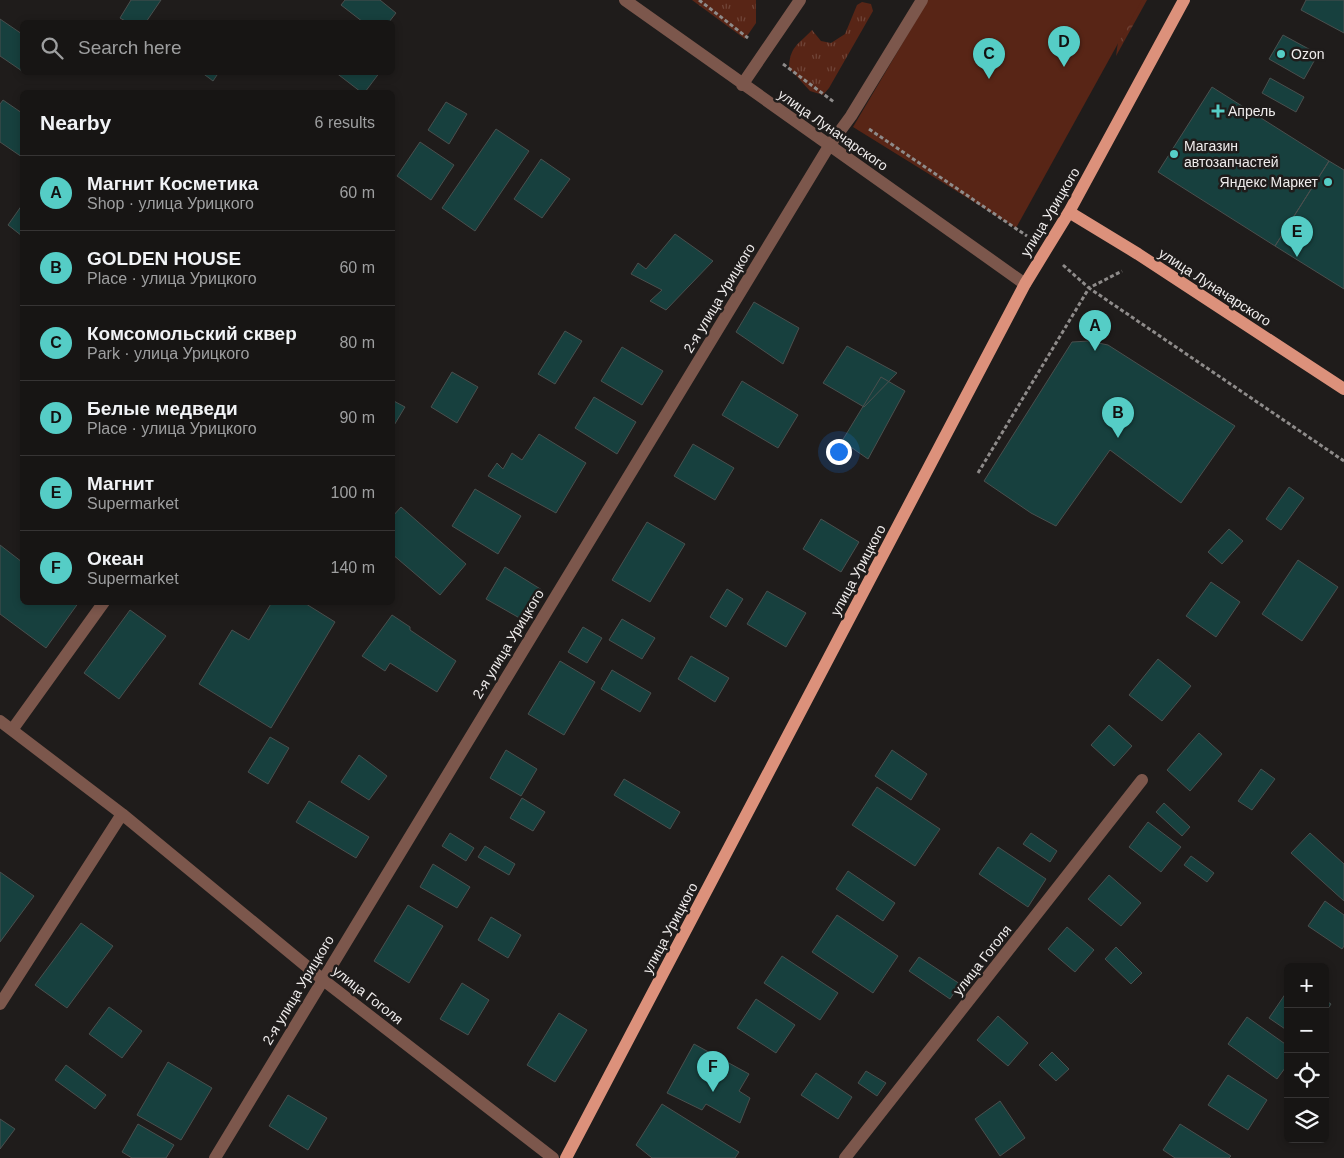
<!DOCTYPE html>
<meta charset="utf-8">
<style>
:root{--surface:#171514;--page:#201e1d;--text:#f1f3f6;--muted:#9e9fa0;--line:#363434;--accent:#55cdc6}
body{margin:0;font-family:Helvetica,sans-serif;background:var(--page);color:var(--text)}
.controls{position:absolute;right:15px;bottom:15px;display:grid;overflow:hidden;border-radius:8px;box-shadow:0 2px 8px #0003}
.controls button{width:45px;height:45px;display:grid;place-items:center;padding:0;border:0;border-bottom:1px solid var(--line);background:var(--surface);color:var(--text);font:25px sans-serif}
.you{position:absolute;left:838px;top:451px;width:18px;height:18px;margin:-12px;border:4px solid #fff;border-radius:50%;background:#1a73e8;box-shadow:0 0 0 8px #1a73e833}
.badge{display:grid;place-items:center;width:32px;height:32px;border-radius:50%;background:var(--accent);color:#111;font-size:16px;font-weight:700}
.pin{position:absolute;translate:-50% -41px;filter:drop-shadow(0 1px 2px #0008)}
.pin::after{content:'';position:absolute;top:26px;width:18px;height:15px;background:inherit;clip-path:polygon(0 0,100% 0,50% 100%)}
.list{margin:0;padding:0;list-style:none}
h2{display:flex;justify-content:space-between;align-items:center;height:65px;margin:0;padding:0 20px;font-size:21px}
h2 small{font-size:16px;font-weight:400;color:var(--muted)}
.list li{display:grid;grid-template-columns:32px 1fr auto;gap:15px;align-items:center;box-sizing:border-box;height:75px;padding:0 20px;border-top:1px solid var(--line)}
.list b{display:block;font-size:19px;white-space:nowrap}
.list p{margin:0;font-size:16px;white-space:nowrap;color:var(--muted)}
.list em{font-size:16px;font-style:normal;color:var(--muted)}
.icon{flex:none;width:28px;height:28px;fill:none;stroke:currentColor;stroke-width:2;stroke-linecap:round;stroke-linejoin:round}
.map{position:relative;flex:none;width:1344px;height:1158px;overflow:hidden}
.search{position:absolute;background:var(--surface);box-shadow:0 2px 8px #0003;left:20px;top:20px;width:375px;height:55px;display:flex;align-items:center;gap:12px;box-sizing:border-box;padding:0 18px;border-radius:8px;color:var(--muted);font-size:19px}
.panel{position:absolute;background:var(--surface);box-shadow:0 2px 8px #0003;left:20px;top:90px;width:375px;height:515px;border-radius:8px}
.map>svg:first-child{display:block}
.grass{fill:url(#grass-tufts)}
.forest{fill:url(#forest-crowns)}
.green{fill:#582516}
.building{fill:#17403e;stroke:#4a4f4e}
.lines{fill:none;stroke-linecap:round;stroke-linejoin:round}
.path{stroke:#8e8b8a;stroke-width:3;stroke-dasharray:4 2.5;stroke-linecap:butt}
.minor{stroke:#7c574c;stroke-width:12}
.major{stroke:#dc917b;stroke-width:12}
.poi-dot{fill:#55cdc6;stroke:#1f1c1b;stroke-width:2}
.labels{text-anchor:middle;stroke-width:5;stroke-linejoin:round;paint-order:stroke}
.poi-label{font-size:14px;fill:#efecec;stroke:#1f1c1b;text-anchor:start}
.street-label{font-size:14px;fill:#efecec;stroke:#1f1c1b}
</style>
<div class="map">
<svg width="1344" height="1158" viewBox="0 0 1344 1158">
<defs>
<pattern id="grass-tufts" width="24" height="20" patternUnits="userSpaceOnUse" patternTransform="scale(1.25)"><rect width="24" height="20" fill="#582516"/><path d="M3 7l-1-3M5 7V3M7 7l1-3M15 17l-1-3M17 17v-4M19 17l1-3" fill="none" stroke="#704538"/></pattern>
<pattern id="forest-crowns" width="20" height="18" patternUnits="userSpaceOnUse" patternTransform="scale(1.25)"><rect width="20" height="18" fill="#582516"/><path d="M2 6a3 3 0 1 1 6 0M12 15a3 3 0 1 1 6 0" fill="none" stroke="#704538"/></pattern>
</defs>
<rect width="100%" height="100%" fill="#1f1c1b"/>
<path class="grass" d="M692 0H756V23L745 39Z
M862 2 871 4 873 11 829 88 823 95 810 91 789 68C790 46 798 45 812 30L821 41 831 43 845 34 857 5Z"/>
<path class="forest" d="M1124 0H1147L1116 56Z"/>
<path class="green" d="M928 0H1142L1016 228 853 127Z"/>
<path class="building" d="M131 0H161L146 22H127L120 18Z
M345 0H380L396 13 389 22H363L341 5Z
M1306 0H1344V33L1301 10Z
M0 19 22 34V71L0 56Z
M1283 35 1318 54 1304 79 1269 59Z
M201 72H219L213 81Z
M335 72H380L365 92H361Z
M1270 78 1304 97 1296 112 1262 93Z
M1212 87 1329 161 1275 246 1158 172Z
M3 100 22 113V157L0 142V104Z
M446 102 467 114 449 144 428 130Z
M496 129 529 151 475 231 442 208Z
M420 142 454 165 431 200 397 176Z
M541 159 570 179 542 218 514 199Z
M1329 161 1344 170V289L1275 246Z
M22 205V236L8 225Z
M675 234 713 261 666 310 650 301 662 290 631 274 638 263 646 269Z
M754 302 799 328 783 364 736 332Z
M565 331 582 341 555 384 538 374Z
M1089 341 1108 345 1235 426 1181 503 1110 450 1056 526 1031 513 984 481 1072 342Z
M847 346 897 373 864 407 823 383Z
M622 347 663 371 642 405 601 381Z
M452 372 478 387 457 423 431 407Z
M881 377 905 391 868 459 842 441Z
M742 381 798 415 778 448 722 415Z
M594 397 636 422 617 454 575 428Z
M392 400 405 407 393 427 392 426Z
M539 434 586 463 556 513 488 476 497 463 503 469 512 453 522 460Z
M693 444 734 468 715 500 674 476Z
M1289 487 1304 498 1281 530 1266 519Z
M475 489 521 516 498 554 452 526Z
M401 507 466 564 440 595 392 554V517Z
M821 519 859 542 841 572 803 549Z
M647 522 685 544 650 602 612 580Z
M1229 529 1243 541 1222 564 1208 552Z
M0 545 22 562V602H79L46 648 0 614Z
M1298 560 1338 587 1302 641 1262 614Z
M505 567 542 590 523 620 486 599Z
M1211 582 1240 602 1216 637 1186 616Z
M727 589 743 599 726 627 710 617Z
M767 591 806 613 786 647 747 624Z
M272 602H303L335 622 271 728 199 684 232 630 249 640Z
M130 610 166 636 119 699 84 673Z
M392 615 410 627V630L456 661 437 692 390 663 385 671 362 656Z
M622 619 655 638 642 659 609 640Z
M583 627 602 638 587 663 568 652Z
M691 656 729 678 715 702 678 679Z
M1158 659 1191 686 1162 721 1129 695Z
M560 661 595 682 564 735 528 714Z
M612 670 651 693 640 712 601 689Z
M1109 725 1132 746 1114 766 1091 745Z
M1199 733 1222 754 1190 791 1167 770Z
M270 737 289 748 268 784 248 772Z
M506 750 537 769 521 796 490 778Z
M892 750 927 774 911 800 875 776Z
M359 755 387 776 369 800 341 782Z
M1261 769 1275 779 1252 810 1238 801Z
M624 779 680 812 670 829 614 795Z
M877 787 940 829 915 866 852 825Z
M522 798 545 812 533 831 510 818Z
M309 801 369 837 356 858 296 822Z
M1164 803 1190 827 1182 836 1156 812Z
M1148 822 1181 847 1161 872 1129 847Z
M450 833 474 848 466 861 442 846Z
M1031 833 1057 851 1050 862 1023 844Z
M1310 833 1344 864V901L1291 853Z
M485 846 515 864 509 875 478 857Z
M998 847 1046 879 1028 907 979 874Z
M1191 856 1214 873 1207 882 1184 865Z
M433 864 470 887 457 908 420 887Z
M848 871 895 903 883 921 836 889Z
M0 872 34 896 0 942Z
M1109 875 1141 903 1121 926 1088 899Z
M1325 901 1344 915V946L1342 949 1308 926Z
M408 905 443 926 409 983 374 961Z
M837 915 898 956 873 993 812 952Z
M491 917 521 935 508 958 478 940Z
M81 923 113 946 67 1008 35 985Z
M1067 927 1094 950 1075 972 1048 949Z
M1116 947 1142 973 1131 984 1105 959Z
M782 956 838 993 820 1020 764 983Z
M919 957 960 984 950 999 909 971Z
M462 983 489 1000 468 1035 440 1019Z
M1288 990V1031L1269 1018Z
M756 999 795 1025 776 1053 737 1028Z
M1325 1000 1331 1004 1325 1013Z
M109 1007 142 1031 122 1058 89 1034Z
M559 1013 587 1030 555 1082 527 1065Z
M998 1016 1028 1043 1008 1066 977 1040Z
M1247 1017 1288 1046V1064L1277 1079 1228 1044Z
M694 1044 749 1074 739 1091 750 1098 740 1123 706 1104 702 1110 667 1093Z
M1052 1052 1069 1069 1056 1081 1039 1065Z
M168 1062 212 1088 181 1140 137 1115Z
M66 1065 106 1095 95 1109 55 1080Z
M866 1071 886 1083 877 1096 858 1083Z
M816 1073 852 1097 838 1119 801 1095Z
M1228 1075 1267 1100 1248 1130 1208 1105Z
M288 1095 327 1118 308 1150 269 1126Z
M1000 1101 1025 1138 1000 1156 975 1119Z
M662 1104 739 1152 735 1158H652L636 1145Z
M0 1119 15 1129 0 1149Z
M138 1124 174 1145 166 1158H132L122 1152Z
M1180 1124 1231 1156 1229 1158H1175L1163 1150Z"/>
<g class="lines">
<path class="path" d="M699 0 748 38
M783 64 834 102
M869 129 1027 236
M1063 265 1089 288 1122 271
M978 473 1089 288 1344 461"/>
<path class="minor" d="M625 0 1025 284
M742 85 800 0
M0 721 122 814 322 979 553 1158
M12 730 104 602
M0 1004 122 814
M215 1158 829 146 851 116 922 0
M845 1158 1142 780"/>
<path class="major" d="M1069 212 1138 254 1344 389
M566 1158 1025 284 1069 212 1184 0"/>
</g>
<g class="poi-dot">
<circle cx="1281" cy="54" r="5"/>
<path d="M1215.5 103.5h5v5h5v5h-5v5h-5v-5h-5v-5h5z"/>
<circle cx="1174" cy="154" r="5"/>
<circle cx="1328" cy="182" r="5"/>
</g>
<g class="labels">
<g class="poi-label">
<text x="1291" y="59">Ozon</text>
<text x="1228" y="116">Апрель</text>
<text x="1184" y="151">Магазин<tspan x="1184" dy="16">автозапчастей</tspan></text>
<text x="1318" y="187" text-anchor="end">Яндекс Маркет</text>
</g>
<g class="street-label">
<text transform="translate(833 130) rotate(35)" y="5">улица Луначарского</text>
<text transform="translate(1050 212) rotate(-59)" y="5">улица Урицкого</text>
<text transform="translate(1215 287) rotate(33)" y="5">улица Луначарского</text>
<text transform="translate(719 298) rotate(-59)" y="5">2-я улица Урицкого</text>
<text transform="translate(858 570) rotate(-62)" y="5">улица Урицкого</text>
<text transform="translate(508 644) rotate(-59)" y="5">2-я улица Урицкого</text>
<text transform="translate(670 928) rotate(-62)" y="5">улица Урицкого</text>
<text transform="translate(982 960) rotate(-52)" y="5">улица Гоголя</text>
<text transform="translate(298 990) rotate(-59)" y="5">2-я улица Урицкого</text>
<text transform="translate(368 995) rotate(38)" y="5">улица Гоголя</text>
</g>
</g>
</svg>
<div class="controls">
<button>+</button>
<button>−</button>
<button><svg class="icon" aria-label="locate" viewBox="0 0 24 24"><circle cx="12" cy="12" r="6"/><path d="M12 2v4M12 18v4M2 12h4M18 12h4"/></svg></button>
<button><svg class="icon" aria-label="layers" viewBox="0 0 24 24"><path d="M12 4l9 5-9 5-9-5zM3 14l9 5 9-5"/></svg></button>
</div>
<div class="you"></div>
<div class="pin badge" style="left:1095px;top:351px">A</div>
<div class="pin badge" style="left:1118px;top:438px">B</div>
<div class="pin badge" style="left:989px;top:79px">C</div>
<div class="pin badge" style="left:1064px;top:67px">D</div>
<div class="pin badge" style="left:1297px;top:257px">E</div>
<div class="pin badge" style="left:713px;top:1092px">F</div>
<div class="search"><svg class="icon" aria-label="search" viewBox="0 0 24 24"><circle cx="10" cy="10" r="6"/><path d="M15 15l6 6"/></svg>Search here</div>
<section class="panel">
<h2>Nearby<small>6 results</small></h2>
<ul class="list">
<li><span class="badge">A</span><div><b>Магнит Косметика</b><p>Shop · улица Урицкого</p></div><em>60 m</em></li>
<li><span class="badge">B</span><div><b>GOLDEN HOUSE</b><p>Place · улица Урицкого</p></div><em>60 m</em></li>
<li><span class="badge">C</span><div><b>Комсомольский сквер</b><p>Park · улица Урицкого</p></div><em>80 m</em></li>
<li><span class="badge">D</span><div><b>Белые медведи</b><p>Place · улица Урицкого</p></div><em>90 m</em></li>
<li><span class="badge">E</span><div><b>Магнит</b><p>Supermarket</p></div><em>100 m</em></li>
<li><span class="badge">F</span><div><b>Океан</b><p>Supermarket</p></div><em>140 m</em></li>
</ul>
</section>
</div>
